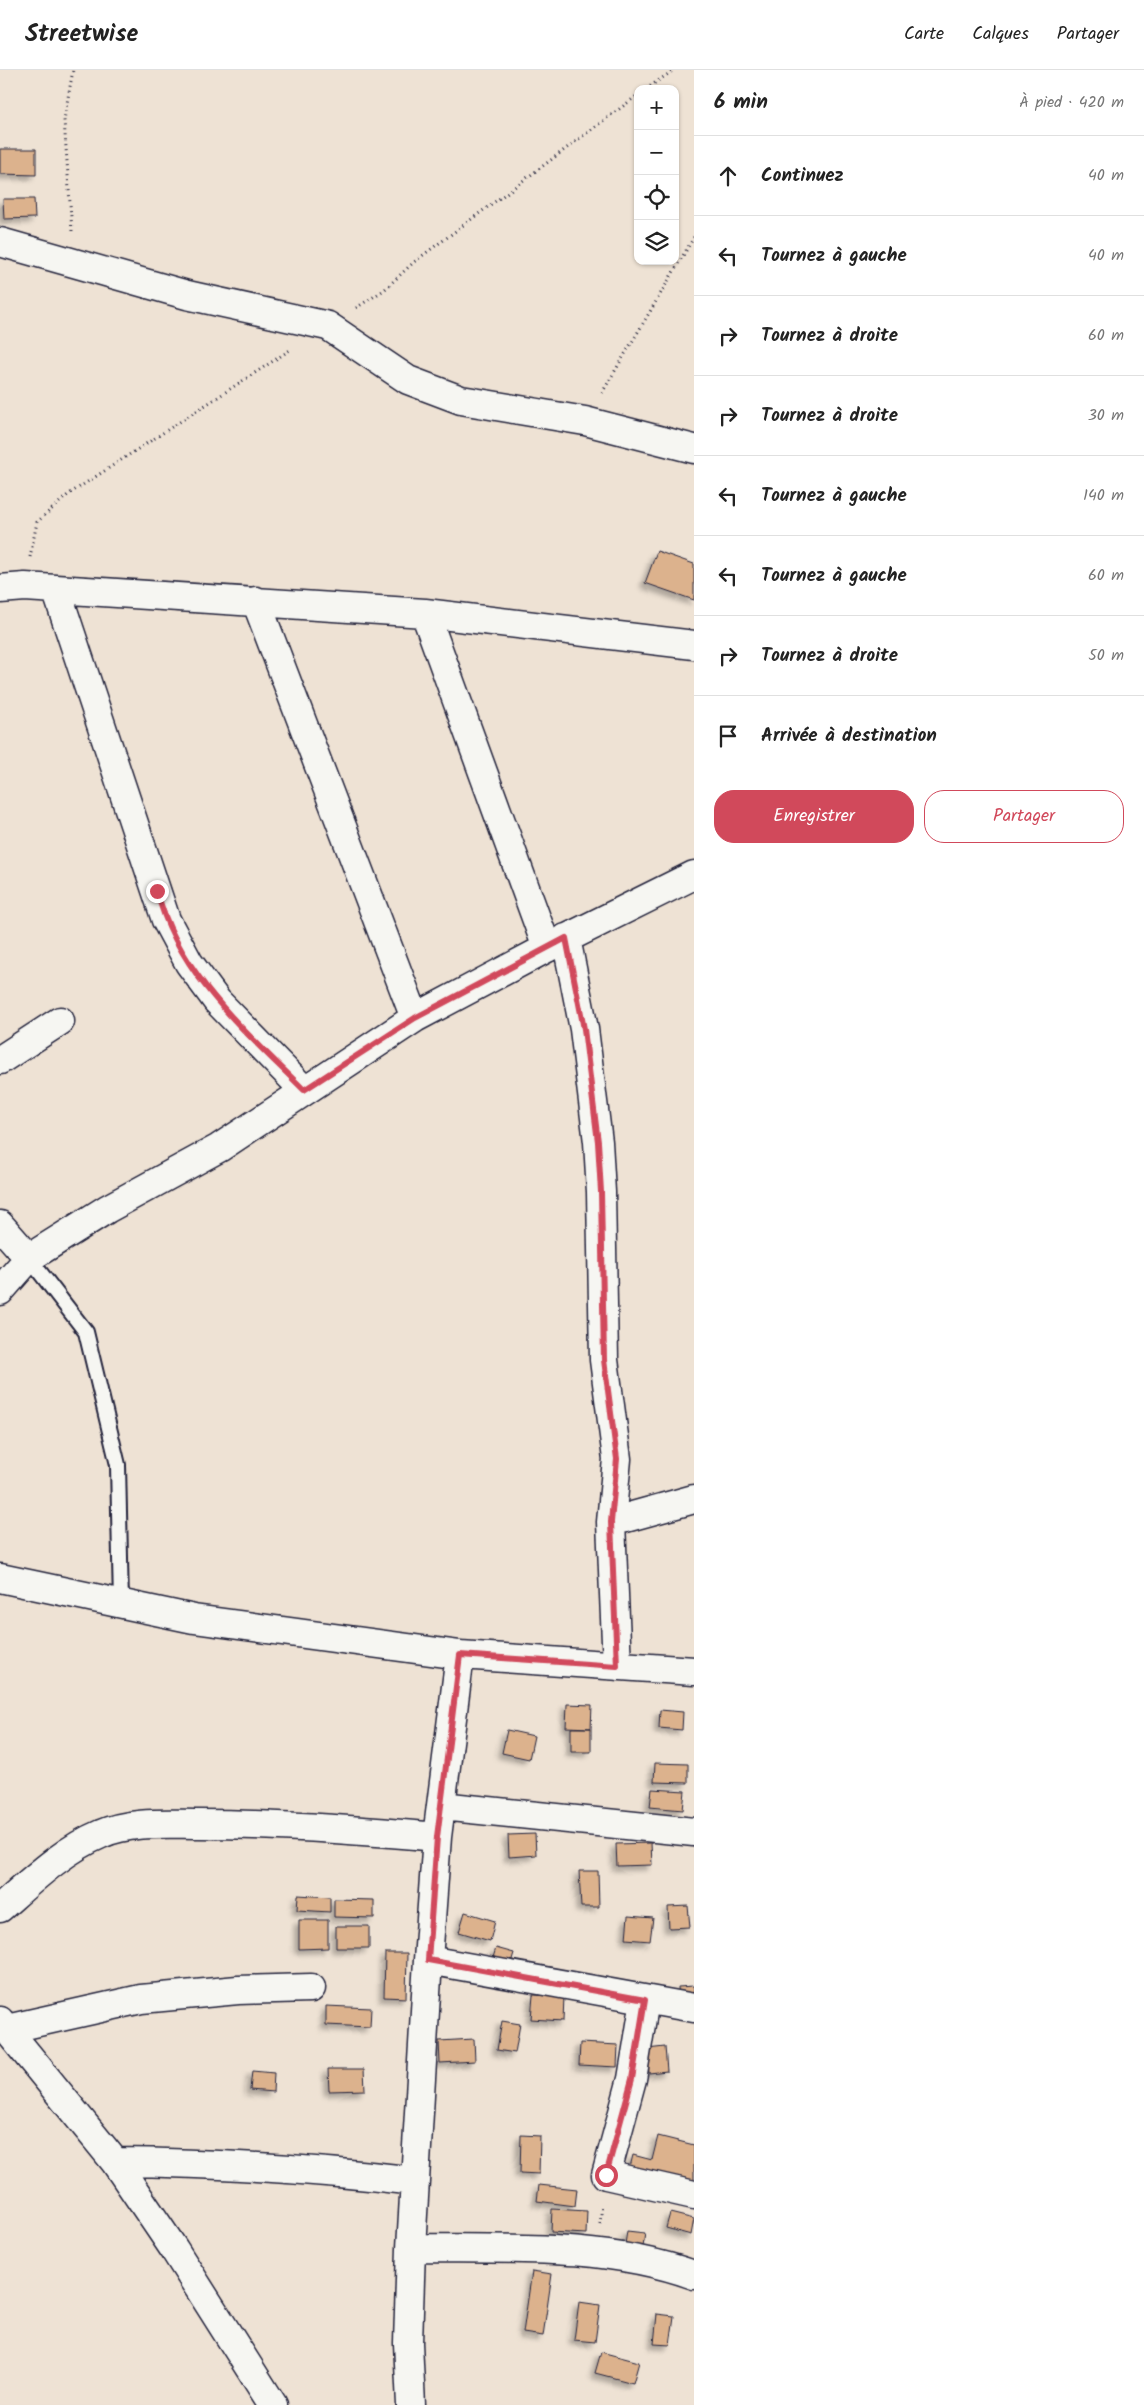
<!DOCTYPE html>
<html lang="fr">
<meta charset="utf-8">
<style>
:root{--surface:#fff;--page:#f6f6f6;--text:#222;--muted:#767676;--line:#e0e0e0;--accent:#d1495b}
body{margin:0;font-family:Kalam,sans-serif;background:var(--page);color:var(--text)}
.controls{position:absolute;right:15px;top:15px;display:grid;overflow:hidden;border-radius:10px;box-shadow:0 1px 4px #0004}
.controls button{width:45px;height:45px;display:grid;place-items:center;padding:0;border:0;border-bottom:1px solid var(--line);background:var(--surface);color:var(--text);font:25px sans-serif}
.stop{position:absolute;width:15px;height:15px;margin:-11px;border:4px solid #d1495b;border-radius:50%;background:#fff}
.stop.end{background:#d1495b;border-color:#fff;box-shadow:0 1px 5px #0008}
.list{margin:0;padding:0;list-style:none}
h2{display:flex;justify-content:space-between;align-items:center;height:65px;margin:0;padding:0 20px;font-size:21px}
h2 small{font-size:16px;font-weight:400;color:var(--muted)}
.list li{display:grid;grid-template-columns:32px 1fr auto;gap:15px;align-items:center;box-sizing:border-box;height:80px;padding:0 20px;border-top:1px solid var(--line)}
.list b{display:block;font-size:19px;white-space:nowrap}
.list em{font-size:16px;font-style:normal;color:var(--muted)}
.actions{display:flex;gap:10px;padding:15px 20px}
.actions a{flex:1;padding:11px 0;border:1px solid var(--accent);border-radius:20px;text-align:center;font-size:18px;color:var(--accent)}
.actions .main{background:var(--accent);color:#fff}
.icon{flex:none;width:28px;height:28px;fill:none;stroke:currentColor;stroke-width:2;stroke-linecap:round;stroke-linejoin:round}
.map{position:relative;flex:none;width:694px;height:2335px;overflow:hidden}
header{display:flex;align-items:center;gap:30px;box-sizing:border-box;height:70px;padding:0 25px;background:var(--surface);border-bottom:1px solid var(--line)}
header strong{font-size:24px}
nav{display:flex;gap:28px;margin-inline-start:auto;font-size:18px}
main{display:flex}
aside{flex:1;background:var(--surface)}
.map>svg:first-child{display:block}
.building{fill:#dcb28d;stroke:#22223b;filter:url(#shadow)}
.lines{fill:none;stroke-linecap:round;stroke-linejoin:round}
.service-casing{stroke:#22223b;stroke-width:18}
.minor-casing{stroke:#22223b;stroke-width:31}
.path{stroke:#22223b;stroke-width:3;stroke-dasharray:1 4;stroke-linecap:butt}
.service{stroke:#f6f6f2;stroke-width:14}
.minor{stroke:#f6f6f2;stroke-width:28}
.route{stroke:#d1495b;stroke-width:6}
</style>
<header>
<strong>Streetwise</strong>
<nav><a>Carte</a><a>Calques</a><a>Partager</a></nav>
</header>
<main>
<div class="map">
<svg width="694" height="2335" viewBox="0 0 694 2335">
<defs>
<filter id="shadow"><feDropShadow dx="-4.5" dy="4.5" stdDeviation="2.5" flood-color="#0004"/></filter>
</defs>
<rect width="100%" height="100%" fill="#eee2d4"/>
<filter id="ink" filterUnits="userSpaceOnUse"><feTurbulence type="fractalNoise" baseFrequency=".02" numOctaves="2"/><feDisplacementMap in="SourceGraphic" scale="10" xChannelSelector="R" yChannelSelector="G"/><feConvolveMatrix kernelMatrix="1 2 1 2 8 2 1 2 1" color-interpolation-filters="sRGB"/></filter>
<g filter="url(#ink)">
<path class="building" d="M0 79H36V105L0 104Z
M3 129H34L35 148 4 149Z
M657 481 694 494V530L645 513Z
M567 1634 592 1635 591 1658 566 1657Z
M660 1640 683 1642 682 1660 659 1658Z
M571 1658H591V1682H571Z
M507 1660 534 1666 529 1689 502 1683Z
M655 1693 688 1694V1713L654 1712Z
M652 1719 685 1721 683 1740 650 1737Z
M535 1764 536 1785 509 1787 508 1765Z
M651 1773 652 1795 617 1796 616 1774Z
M579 1801H598L599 1837H581Z
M298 1825 330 1827V1842L297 1840Z
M334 1829 374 1830V1848L334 1847Z
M688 1836 690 1857 669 1858 668 1837Z
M465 1842 495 1851 490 1871 459 1862Z
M628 1846 653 1848 650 1871 626 1869Z
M299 1850H328V1878L299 1879Z
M336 1856H369V1878H336Z
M496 1878 514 1883 509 1899 491 1894Z
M385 1883H407L406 1928 384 1927Z
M694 1916V1930L679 1931 678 1917Z
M533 1925 564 1926 563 1951 531 1949Z
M326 1936 371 1938 370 1957 326 1955Z
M502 1951 520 1954 515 1983 497 1980Z
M474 1969 475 1991 440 1993 439 1971Z
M580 1973 618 1975 617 1997 579 1995Z
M665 1977 667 2001 649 2003 647 1979Z
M328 1999H364L365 2020 329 2021Z
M252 2001 274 2003 273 2022 250 2020Z
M521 2065 540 2066 539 2104 520 2103Z
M658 2066 694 2075V2112L625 2117 633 2085 652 2090Z
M539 2115 577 2119 575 2136 537 2131Z
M552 2139 587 2141 586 2164 551 2162Z
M670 2143 694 2149 691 2165 666 2158Z
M627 2161 645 2163 641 2191 623 2188Z
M532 2201 552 2204 543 2266 523 2263Z
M579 2232 600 2235 595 2272 574 2270Z
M657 2244 674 2246 670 2275 654 2274Z
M601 2282 639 2292 633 2313 595 2303Z"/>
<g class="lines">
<defs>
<path id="service" d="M29 1188 86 1262 118 1395 121 1534"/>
<path id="minor" d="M0 172 187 225 328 256 408 310 461 330 585 351 694 379
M0 519 25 517 425 543 694 575
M56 519 166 850 189 893 217 931 304 1020
M256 531 415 948
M425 543 547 878
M566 868 584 959 598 1072 601 1122 604 1290 617 1389 611 1452 617 1596
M0 990 60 951
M0 1155 29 1188
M0 1221 29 1188 107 1139 219 1078 415 948 547 878 694 805
M611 1452 694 1429
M0 1508 194 1549 460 1585 694 1601
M441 1736 694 1762
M0 1838C31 1811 63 1780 101 1764 130 1751 167 1754 198 1754 278 1754 358 1760 437 1767
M428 1890 694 1938
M645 1930 632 2009 606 2105 694 2125
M0 1951 115 2092 174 2179 273 2335
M7 1959 141 1929 238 1920 311 1918
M115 2092C215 2093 315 2099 415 2111
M411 2178C505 2179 604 2173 694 2205
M411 2335 408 2273 411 2178 428 1890 437 1767 460 1585"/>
</defs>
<use href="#service" class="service-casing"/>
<use href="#minor" class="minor-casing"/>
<path class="path" d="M646 19 674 0
M72 161 64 50 73 0
M356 238 384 220 414 192 638 25
M602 323 694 167
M30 487 37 452 69 424 290 280
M600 2154 602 2135"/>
<use href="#service" class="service"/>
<use href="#minor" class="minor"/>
</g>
</g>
<g class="lines" filter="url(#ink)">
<path class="route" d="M157 821C177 903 247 963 304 1020L415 948 566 868 584 959 598 1072 601 1122 604 1290 617 1389 611 1452 617 1596 460 1585 437 1767 428 1890 645 1930 632 2009 606 2105"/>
</g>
</svg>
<div class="controls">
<button>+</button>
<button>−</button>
<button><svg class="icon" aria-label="locate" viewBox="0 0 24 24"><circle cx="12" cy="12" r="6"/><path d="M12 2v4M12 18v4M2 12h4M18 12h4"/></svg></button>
<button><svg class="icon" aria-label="layers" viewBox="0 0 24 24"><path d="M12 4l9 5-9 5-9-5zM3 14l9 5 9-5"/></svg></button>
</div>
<div class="stop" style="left:606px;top:2105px"></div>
<div class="stop end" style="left:157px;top:821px"></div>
</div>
<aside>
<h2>6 min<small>À pied · 420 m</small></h2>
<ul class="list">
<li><svg class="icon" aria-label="ahead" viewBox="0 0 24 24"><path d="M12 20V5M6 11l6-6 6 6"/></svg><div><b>Continuez</b></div><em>40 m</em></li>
<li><svg class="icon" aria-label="left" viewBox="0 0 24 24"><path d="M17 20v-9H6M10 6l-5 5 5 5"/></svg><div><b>Tournez à gauche</b></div><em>40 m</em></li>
<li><svg class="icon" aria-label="right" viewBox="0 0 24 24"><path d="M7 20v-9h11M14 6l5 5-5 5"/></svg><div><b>Tournez à droite</b></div><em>60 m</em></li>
<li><svg class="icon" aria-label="right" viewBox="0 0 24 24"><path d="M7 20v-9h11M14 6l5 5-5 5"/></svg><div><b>Tournez à droite</b></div><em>30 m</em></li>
<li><svg class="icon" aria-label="left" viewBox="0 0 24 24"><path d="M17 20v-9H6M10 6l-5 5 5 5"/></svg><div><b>Tournez à gauche</b></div><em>140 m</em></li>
<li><svg class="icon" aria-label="left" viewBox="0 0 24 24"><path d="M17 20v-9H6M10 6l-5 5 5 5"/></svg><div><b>Tournez à gauche</b></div><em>60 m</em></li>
<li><svg class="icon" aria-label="right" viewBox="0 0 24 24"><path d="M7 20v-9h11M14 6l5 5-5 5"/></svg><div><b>Tournez à droite</b></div><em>50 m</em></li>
<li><svg class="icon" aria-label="arrive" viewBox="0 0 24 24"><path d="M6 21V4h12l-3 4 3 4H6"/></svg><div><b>Arrivée à destination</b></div></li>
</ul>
<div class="actions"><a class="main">Enregistrer</a><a>Partager</a></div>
</aside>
</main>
